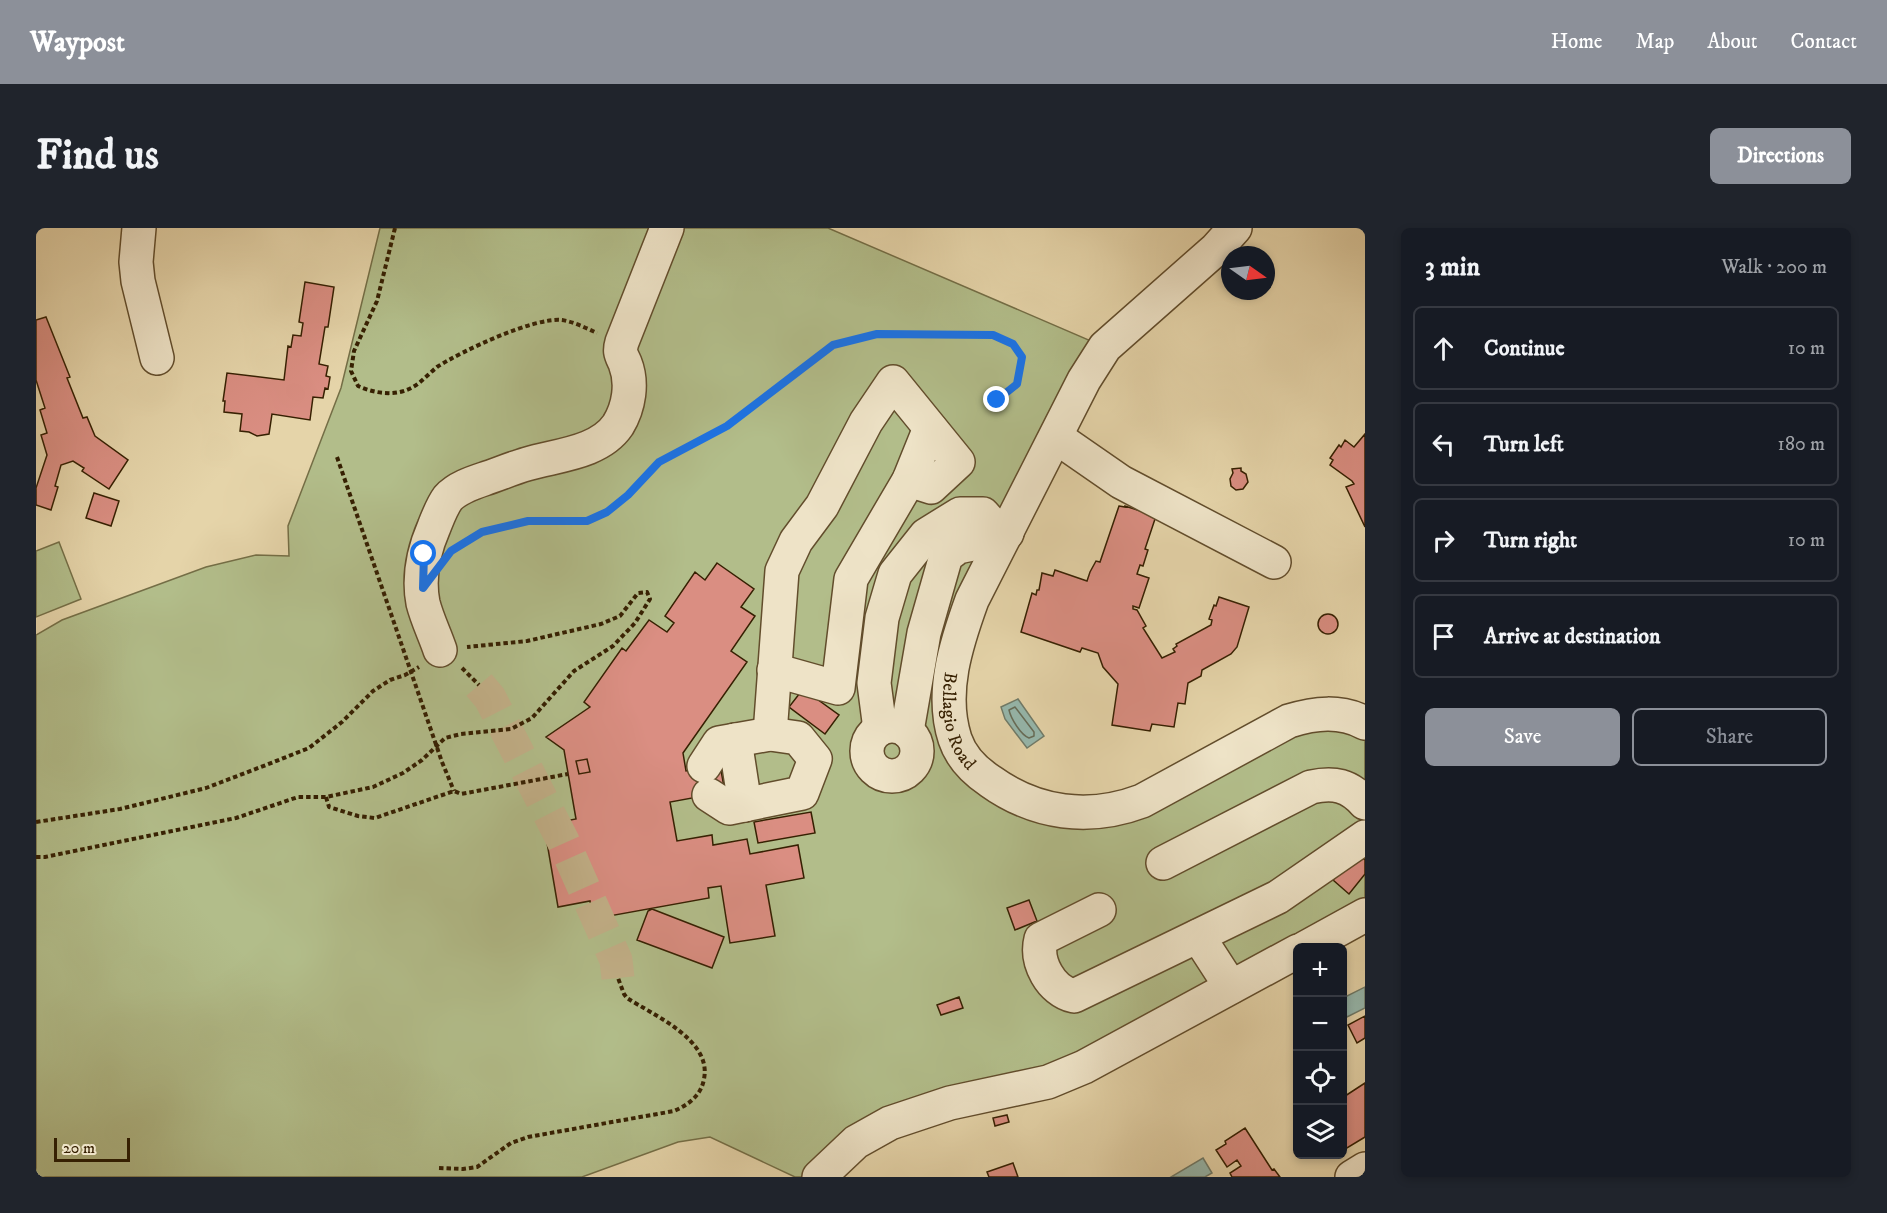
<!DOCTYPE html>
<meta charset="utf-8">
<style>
:root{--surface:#171b24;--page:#20242c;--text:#f1f3f6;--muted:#9ea1a6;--line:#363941;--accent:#8c9099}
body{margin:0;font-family:"IM FELL DW Pica",serif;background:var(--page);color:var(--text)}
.controls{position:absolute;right:18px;bottom:18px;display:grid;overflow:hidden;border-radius:9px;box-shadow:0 3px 9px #0003}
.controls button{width:54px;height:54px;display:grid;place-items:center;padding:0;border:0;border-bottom:2px solid var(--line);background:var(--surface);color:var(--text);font:30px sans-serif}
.compass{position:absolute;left:1185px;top:18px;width:54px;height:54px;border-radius:50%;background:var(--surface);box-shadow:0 3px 9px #0003;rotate:104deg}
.scale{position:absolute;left:18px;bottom:15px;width:76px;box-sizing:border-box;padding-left:6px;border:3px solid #362002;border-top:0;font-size:16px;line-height:21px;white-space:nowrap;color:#362002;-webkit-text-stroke:4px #eee3c7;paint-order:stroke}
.stop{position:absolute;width:18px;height:18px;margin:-14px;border:4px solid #1a73e8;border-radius:50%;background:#fff}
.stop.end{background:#1a73e8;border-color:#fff;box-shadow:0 2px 6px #0008}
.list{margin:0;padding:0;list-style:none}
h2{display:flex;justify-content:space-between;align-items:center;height:78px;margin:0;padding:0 24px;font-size:26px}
h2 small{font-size:20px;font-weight:400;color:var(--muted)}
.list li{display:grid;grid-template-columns:39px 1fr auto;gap:18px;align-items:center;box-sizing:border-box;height:84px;margin:0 12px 12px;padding:0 12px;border:2px solid var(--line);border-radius:9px}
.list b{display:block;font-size:22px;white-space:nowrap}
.list em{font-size:20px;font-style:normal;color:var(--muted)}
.actions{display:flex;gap:12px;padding:18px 24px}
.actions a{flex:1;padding:14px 0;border:2px solid var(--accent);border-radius:9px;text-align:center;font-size:21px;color:var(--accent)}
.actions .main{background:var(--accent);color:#fff}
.icon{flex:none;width:33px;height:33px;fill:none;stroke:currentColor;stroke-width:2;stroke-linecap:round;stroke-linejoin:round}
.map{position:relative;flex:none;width:1329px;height:949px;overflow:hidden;border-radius:9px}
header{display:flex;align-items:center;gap:36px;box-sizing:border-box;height:84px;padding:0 30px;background:var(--accent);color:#fff}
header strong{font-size:28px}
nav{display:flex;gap:33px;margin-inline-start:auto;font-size:21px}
.intro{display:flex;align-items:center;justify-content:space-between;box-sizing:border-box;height:144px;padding:0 36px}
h1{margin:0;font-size:42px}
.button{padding:15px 27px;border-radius:9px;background:var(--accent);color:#fff;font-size:21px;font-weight:700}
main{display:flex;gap:36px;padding:0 36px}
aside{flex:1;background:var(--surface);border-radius:9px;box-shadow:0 3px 9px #0003}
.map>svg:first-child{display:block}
.green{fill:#b2bd8a;stroke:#746e46;stroke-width:1.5}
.water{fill:#96b8ad;stroke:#707b69;stroke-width:1.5}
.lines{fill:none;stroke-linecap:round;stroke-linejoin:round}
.shore{stroke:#666c58;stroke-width:1.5}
.building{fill:#da8e82;stroke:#362002;stroke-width:1.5}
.minor-tunnel{stroke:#c2b088;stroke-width:33;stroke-dasharray:33 16;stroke-linecap:butt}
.minor-casing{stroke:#624d2c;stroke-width:36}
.path{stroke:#362002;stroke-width:4;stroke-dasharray:4.5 3;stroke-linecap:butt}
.minor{stroke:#eee3c7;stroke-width:33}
.path-bridge{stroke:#362002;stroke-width:4;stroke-dasharray:4.5 3;stroke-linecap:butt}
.route{stroke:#1a73e8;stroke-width:8}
.labels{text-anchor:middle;stroke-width:4.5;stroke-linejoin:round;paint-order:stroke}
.street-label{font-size:18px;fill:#362002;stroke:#eee3c7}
</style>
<header>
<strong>Waypost</strong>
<nav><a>Home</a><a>Map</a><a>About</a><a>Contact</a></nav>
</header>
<div class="intro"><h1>Find us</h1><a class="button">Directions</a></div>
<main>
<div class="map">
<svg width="1329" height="949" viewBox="0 0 1329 949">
<rect width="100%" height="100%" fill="#e5d4a9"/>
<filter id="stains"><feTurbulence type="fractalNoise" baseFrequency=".00333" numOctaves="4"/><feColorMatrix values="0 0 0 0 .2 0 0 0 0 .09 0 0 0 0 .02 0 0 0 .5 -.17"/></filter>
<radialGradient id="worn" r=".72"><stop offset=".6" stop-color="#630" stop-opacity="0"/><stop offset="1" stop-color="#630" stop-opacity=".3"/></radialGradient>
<path class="green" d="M344 0H792L1069 119 926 399 928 526 1041 584 1253 493 1329 495V687L1047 839 914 875 783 949H759L674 909 642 914 546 949H0V407L26 392 170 339 220 327 253 328 252 298 305 160Z
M23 314 45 371 0 389V323Z"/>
<path class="water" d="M982 471 1008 508 991 520 969 491 965 479Z
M1329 759V780L1311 789 1307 780V770Z
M1167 930 1176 945 1169 949H1135Z"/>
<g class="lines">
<path class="shore" d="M979 479 998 504V508L993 510C985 507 975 491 973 482Z"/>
</g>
<path class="building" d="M269 54 298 59 292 99H289L283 136 292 138 290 148 294 149 292 161 289 160 287 170 277 169 274 192 236 186 233 206 221 208 213 204 204 203 206 186 188 184 189 173H187L191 145 248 152 252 118 255 119 257 107 265 108 267 95 263 94Z
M10 89 34 149 31 150 47 190 51 189 59 208 92 232 73 261 46 243 48 240 37 233 25 237 19 258 22 259 15 282 0 277V260L11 227 5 207 11 205 4 182 9 180 0 152V92Z
M1329 206V299L1310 259 1318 256 1316 253 1294 237 1297 232 1294 230 1303 217 1305 219 1309 212 1318 219Z
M1205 240V243L1210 246 1212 254 1207 261 1200 262 1195 258 1194 251 1197 245 1196 241Z
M58 265 83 273 75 298 50 290Z
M1083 278 1089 279V278L1120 288 1109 321 1112 322 1107 338 1104 337 1101 346 1113 350 1103 380 1097 378V381L1101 382 1110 398 1107 400 1126 430 1139 424 1137 421 1141 418 1140 416 1175 397 1176 392 1173 391 1178 377 1180 378 1183 369 1213 379 1201 419 1195 426 1166 442 1165 448 1152 455 1149 476 1142 475 1138 499 1116 496 1114 503 1076 497 1082 456 1067 439 1062 425 1046 420 1044 424 985 404 996 365 1000 367 1001 362H1003L1006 345 1017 348 1019 342 1051 353 1054 344 1060 333 1064 334Z
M681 335 718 361 705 379 719 388 695 423 711 434 647 525 650 543 684 537 689 564 634 574 641 613 676 607 677 617 711 611 714 626 762 617 768 650 730 657 739 708 694 715 685 658 672 660 673 670 557 691 554 673 522 679 508 597 540 591 528 522 510 509 554 479 548 474 586 420 590 423 613 392 631 404 638 395 629 388 659 344 669 352Z
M1282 396a10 10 0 1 1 20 0a10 10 0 1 1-20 0Z
M767 461 803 487 789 506 753 479Z
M551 531 554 544 543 546 540 533Z
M775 584 779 605 722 615 718 594Z
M1320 625 1329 632V646L1313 666 1297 652Z
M993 672 1001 693 979 702 971 680Z
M616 681 688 709 676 740 601 712 612 683Z
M923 769 927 780 905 787 901 777Z
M1329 788V810L1321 815 1312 797Z
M1329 855V909L1306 923V870Z
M971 887 973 894 959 898 957 890Z
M1209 900 1236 942 1238 941 1244 949H1196L1194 945 1205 938 1201 932 1191 939 1180 922 1190 916 1189 913Z
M977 935 982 949H953L951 944Z"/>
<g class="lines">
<path class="minor-tunnel" d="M443 457 454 470 527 613 580 732 582 750"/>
<defs>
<g id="minor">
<path d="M103 0 100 34 102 53 121 130"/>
<path id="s1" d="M1199 0 1180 21 1069 119 1048 152 936 372C920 416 904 465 919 511 925 529 939 543 954 553 1000 586 1053 593 1106 573L1253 493C1279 485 1304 482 1329 495"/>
<path d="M1020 209 1085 254 1238 334"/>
<path d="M404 422C399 407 391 391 387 375 382 349 388 322 398 299 402 289 406 278 412 270 421 260 436 255 448 251 463 246 477 240 491 236 521 227 563 225 582 197 593 179 597 155 589 135 585 126 583 124 586 114L631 0"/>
<path d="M738 442 802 460 815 351 873 252 894 200"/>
<circle cx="856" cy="523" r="25"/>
<path d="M844 501 838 455 846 390 859 346 890 307 924 286H947L961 302 971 305"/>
<path d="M871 503 888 405 910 328 922 319 946 314 961 302"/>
<path d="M734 506 746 343 760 313 786 278 830 194 857 154 922 234 895 259 873 252"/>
<path d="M699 512 709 577"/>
<path d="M668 538 683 515 734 506 762 510 779 531 766 565 693 580 673 567"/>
<path d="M1127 635 1275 559C1298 554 1313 557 1329 575"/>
<path d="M1063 682 1005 711C999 734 1015 763 1038 768L1242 669 1329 609"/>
<path d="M1162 708 1195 759"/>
<path d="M1269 720 1329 687"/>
<path d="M783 949 820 914 854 895 914 875 1012 854 1048 839 1262 723"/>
<path d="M1316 949 1329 941"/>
</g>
</defs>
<use href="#minor" class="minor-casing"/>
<path class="path" d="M359 0 341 73 318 123 315 143 322 158C342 167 365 169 383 155 389 150 395 144 401 139 426 123 498 89 526 92 538 94 550 100 561 105
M422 319 446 304 491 293H551L571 284 592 267 623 234 691 197 797 117 841 107H957L977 116 986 129 981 156 961 172 952 176
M426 440 443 457
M406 534 418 563
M290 569 293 579 322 588 339 590 418 563 425 566 532 546
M0 594 84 581 170 560 230 537 273 520 306 494 337 463 354 452 369 447 383 439
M0 629H9L200 590 262 569H290L337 559 367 545 386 532 409 510 425 506 475 501 496 490 538 443 577 418 599 395 614 371 611 364 602 365 584 388 565 396 491 413 431 419
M403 940 427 941 441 939 475 915 492 909 638 883C652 877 665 868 668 851 676 812 619 788 591 770L588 766 582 750"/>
<use href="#minor" class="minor"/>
<path class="path-bridge" d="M301 229 406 534"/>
</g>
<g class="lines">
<path class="route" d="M388 326 387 360 415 323 446 304 492 293H551L571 284 592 267 623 234 691 198 797 117 841 106 957 107 977 116 986 129 981 156 961 172"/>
</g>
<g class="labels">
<g class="street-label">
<text dy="6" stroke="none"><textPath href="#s1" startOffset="588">Bellagio Road</textPath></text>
</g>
</g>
<rect width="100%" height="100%" filter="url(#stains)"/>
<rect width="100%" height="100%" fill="url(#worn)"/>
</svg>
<div class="controls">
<button>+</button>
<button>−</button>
<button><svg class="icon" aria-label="locate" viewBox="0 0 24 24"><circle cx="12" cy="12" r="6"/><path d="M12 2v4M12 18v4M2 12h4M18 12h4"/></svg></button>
<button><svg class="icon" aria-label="layers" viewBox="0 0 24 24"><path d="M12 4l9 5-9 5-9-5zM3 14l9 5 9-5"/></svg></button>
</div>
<svg class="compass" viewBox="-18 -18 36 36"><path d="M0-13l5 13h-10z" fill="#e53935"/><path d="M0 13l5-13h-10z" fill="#9ea1a6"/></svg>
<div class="scale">20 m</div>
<div class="stop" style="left:388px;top:326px"></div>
<div class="stop end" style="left:961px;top:172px"></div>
</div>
<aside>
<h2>3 min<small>Walk · 200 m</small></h2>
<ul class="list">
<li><svg class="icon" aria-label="ahead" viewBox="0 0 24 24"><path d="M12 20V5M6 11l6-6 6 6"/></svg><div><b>Continue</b></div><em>10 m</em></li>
<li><svg class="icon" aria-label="left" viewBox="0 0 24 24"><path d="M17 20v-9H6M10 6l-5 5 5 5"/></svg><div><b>Turn left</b></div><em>180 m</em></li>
<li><svg class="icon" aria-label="right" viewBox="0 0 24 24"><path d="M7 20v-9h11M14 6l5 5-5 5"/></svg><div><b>Turn right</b></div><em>10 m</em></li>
<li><svg class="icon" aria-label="arrive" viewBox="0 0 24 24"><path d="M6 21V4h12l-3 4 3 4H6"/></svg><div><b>Arrive at destination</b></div></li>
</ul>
<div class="actions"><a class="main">Save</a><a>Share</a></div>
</aside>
</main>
